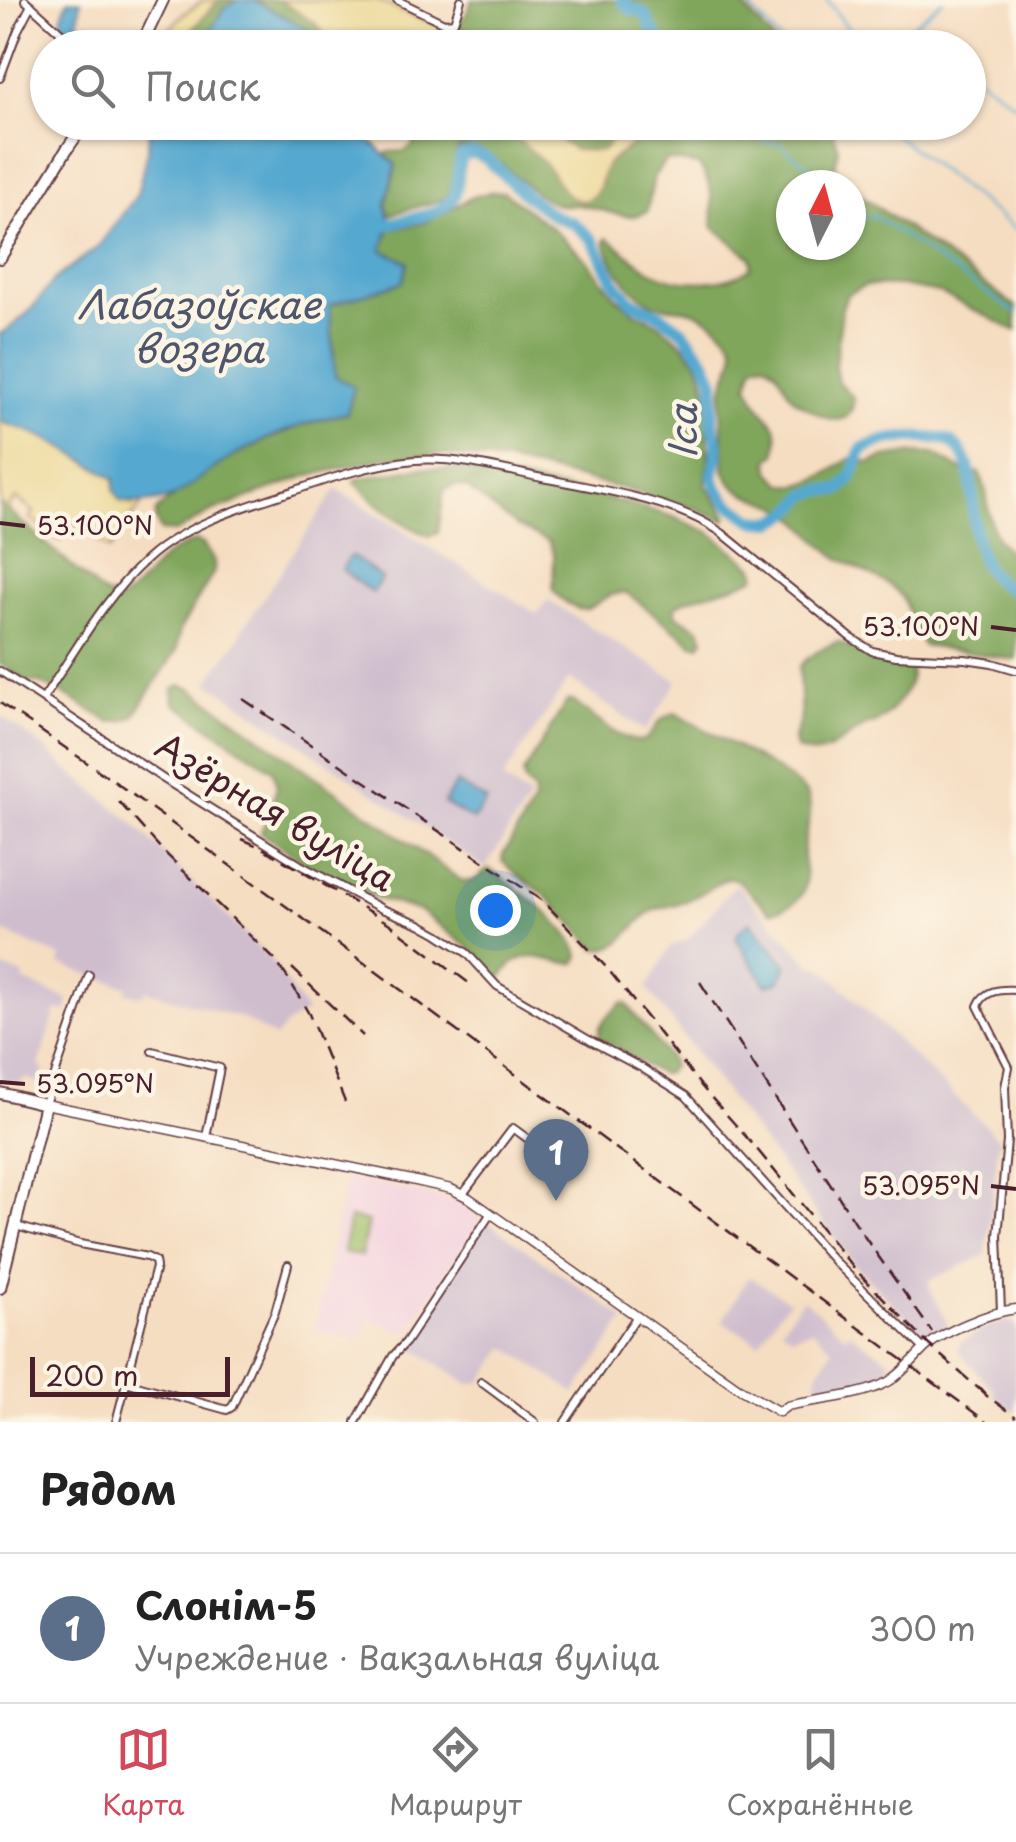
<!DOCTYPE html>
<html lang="ru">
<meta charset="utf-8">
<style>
:root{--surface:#fff;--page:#f2f2f2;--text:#222;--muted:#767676;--line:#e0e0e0;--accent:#d1495b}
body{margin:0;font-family:"Playpen Sans",sans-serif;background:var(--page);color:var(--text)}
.compass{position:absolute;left:776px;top:170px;width:90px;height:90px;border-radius:50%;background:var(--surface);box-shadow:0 2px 8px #0004;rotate:6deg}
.scale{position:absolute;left:30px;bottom:25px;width:200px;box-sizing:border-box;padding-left:10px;border:5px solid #4a1f2b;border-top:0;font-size:28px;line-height:35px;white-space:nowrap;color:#4a1f2b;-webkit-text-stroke:8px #fcf5e5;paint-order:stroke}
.you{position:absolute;left:495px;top:910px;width:35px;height:35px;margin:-25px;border:8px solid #fff;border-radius:50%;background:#1a73e8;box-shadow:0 0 0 15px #1a73e833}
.badge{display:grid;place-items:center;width:65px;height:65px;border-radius:50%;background:var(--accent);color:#fff;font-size:32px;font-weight:700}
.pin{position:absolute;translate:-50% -82px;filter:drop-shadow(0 2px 5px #0008)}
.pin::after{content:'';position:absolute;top:52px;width:35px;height:30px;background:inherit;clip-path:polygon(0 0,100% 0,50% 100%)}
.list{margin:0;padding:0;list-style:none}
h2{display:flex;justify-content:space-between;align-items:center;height:130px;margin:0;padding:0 40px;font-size:42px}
h2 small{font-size:32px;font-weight:400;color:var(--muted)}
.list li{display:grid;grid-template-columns:65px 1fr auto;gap:30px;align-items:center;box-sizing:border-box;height:150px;padding:0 40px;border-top:2px solid var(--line)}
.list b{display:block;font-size:38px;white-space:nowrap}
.list p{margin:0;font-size:32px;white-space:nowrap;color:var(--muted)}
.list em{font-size:32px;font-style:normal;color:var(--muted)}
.icon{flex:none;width:55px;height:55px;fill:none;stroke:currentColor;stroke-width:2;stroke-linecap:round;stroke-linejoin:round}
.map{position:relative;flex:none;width:1016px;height:1422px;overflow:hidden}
.search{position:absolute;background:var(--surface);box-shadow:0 2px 8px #0004;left:30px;right:30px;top:30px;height:110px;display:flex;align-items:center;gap:25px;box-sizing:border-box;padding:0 35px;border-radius:55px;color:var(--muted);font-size:38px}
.sheet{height:280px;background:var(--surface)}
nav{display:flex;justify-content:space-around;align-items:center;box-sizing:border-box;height:140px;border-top:2px solid var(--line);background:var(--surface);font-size:28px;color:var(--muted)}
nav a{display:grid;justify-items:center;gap:5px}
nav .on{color:var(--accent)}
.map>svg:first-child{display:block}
.built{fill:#f3cfdf}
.industrial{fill:#cfbdce}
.green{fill:#a0c068;stroke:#75704a;stroke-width:2.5}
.forest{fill:#80a65c;stroke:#656244;stroke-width:2.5}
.sand{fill:#eeda9e;stroke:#9c7c64;stroke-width:2.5;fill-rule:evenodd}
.water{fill:#55a8d0;stroke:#50647e;stroke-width:2.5}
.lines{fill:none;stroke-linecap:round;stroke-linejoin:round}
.stream{stroke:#55a8d0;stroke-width:2.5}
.river{stroke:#55a8d0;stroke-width:12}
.street-casing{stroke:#643c42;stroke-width:10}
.secondary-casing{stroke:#643c42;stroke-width:11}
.highway-casing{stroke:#643c42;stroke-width:14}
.street{stroke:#fff;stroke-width:6}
.secondary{stroke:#fff;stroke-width:8}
.highway{stroke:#fff;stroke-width:10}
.rail{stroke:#4a1f2b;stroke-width:2.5;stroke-dasharray:15 8;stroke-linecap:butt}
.ticks{fill:none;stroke:#4a1f2b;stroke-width:4}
.labels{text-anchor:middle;stroke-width:9;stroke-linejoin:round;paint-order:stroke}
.street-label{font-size:35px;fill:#4a1f2b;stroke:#fcf5e5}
.water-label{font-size:38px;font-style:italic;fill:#4e566d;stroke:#fcf5e5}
.ticks-label{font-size:25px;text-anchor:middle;fill:#4a1f2b;stroke:#fcf5e5;stroke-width:9;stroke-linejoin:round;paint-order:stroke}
</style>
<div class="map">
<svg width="1016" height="1422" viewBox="0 0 1016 1422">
<rect width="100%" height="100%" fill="#fcf5e5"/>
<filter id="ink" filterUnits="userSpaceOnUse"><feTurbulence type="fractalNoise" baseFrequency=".01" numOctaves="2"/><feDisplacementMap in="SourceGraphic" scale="20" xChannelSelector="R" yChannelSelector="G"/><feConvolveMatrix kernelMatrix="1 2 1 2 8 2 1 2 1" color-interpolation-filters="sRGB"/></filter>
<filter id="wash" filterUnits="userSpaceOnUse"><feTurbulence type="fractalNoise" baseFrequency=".0048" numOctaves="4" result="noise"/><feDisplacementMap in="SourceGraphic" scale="40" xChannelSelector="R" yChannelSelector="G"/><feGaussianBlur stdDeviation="2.25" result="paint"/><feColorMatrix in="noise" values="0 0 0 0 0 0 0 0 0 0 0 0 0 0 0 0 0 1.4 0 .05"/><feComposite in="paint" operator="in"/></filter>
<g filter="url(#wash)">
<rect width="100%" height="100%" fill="#f5ddc1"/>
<path class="built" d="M346 1177 456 1202 481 1219 406 1333 369 1318 362 1340 315 1329Z"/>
<path class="industrial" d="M336 489 537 614 547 600 678 681 645 731 569 679 505 775V781L530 798 485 868 208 682 240 637 242 630Z
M0 715 52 754 62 765 132 822 272 961 306 1012 286 1025 275 1038 242 1018 145 990 143 996 126 993 127 987 59 964 61 957 6 933 0 937Z
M736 884 812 966 821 967 830 975 999 1139 986 1255 930 1280 929 1286 948 1325 927 1337 859 1270 647 988 671 946 687 940Z
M0 967 24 975 23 981 69 1000 66 1012 56 1010 39 1066 44 1068 40 1083 25 1078 20 1084 0 1080Z
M487 1222 625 1319 575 1393 506 1347 481 1382 469 1384 408 1345Z
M752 1278 789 1301 774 1320 760 1343 722 1322 748 1278Z
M803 1299 845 1336 849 1332 892 1362 881 1377 871 1381 816 1389 818 1373 833 1349 812 1329 793 1336 781 1328Z
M1005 1322 1016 1324V1412L993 1395 995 1391 958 1351 960 1342 993 1325Z"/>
<path class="green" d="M350 1218 368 1222 361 1256 343 1252Z"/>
<path class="forest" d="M219 0H238L224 9 200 47 181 48 185 37Z
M253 0H279L316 24 335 47H321L312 32Z
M472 0H738L779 47H570L557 38 506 41 453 26 465 17Z
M824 122 830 125 838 148 835 165 837 172 849 185H791V245H851V188L1016 307V331L940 293 901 286 866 285 847 295 842 308 835 366 838 382 854 398C851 431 826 420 807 407 805 406 795 400 793 398 782 384 781 368 763 362L754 365 748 385C752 392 755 401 761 408 777 428 780 426 776 454L769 459 770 471C772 474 779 481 782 483 802 493 835 469 851 458L869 463 885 457 913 453 934 454 965 472 979 473C991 493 985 519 998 539 1002 546 1010 553 1016 558V660L923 645C918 635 913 626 909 617 907 610 906 601 901 596 885 577 855 570 836 556 816 542 805 522 785 510 763 497 731 497 724 469 726 441 717 411 724 384 727 371 736 360 734 347 732 335 706 316 695 312 681 306 663 310 650 302 628 289 610 265 605 241L607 238C622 248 636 263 652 271 678 286 728 286 751 267V257L713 227C713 203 713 186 699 165L666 160 654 176 647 212C643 213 636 216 632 216 615 216 597 207 579 205 572 205 562 206 556 204 525 193 487 138 458 149 452 166 457 185 445 199L389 215 386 204 396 165 385 155 388 152 405 151 413 146 414 133 410 125 395 123H542L536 129 528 130 514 125 511 131 515 137 544 162 565 192 600 186 605 165 631 147 639 128H625L613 123Z
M597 123C614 133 617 136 602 151L575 150 562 142 565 132 572 129 592 131Z
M490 192H504L553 229 585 258 616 297 635 312 659 324 684 345 700 365 706 385 709 458 706 485 727 516 725 521 700 510 625 489 508 462 439 454 386 458 304 477 211 512 176 532 161 531 155 519 156 511C211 464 276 429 347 413L335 376 330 305 382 251 389 229 424 223 471 198Z
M420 468 468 470 604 497 671 516 709 532 753 566 756 572 755 577C732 591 691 593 675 607L676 615 700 629 704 639 700 645 693 644 627 593C589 592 595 632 553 591L554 555 549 542 516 526 466 487 456 485 444 490 438 533 430 536C403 526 374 503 355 482L357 479Z
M0 503 103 594 120 600C152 581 154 552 197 541L203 544 214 561V572L180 629 176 651 134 716 125 720 110 722 62 693 40 683 28 682 0 664Z
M839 642 882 663 911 668C913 687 893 712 877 722 872 724 866 725 862 728 840 740 824 763 796 749L794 738 801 718 799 668C803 659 829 644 839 642Z
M180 685 192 689 209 701 462 881H473L489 869C515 887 572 926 579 956L576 963C539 964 526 940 499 980L469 948 420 911 377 898 309 865 261 833 277 787 273 770 174 703 173 689Z
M567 701H573C587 712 626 747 644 740 653 736 654 727 660 721 664 717 669 716 675 713 699 727 797 776 807 795 817 816 799 841 804 864 810 893 799 906 770 912L739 881 729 877C714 884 702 895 686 901 671 907 653 906 642 919 627 933 620 950 597 949L545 895 516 874 502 861 503 855 534 803V792L525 782 523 774Z
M622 1003H626L672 1062V1067L666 1073 660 1074 599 1038C597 1022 611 1014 622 1003Z"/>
<path class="sand" d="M202 0H219L185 37 167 43 164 36 183 14 196 6Z
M279 0H376L419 19 506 41 557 38 570 47H447V44L439 37 432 40 435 47H377L372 44 368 47H354L349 37 343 35 342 39 348 47H335L316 24Z
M542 122 613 123 625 128H640C637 147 622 150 609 162 600 171 603 188 592 197 588 200 582 202 577 200 562 195 555 175 545 164 535 152 520 144 511 131L513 124C525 129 532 132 542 122ZM598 124C614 134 617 137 602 151L575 150 562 142 565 132 573 129 592 131Z
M0 422C43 432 79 456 116 479L114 489 131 505 143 502 110 550 75 522 61 541 30 518 34 512 16 498 7 509 0 503Z"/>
<path class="water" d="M68 0H81L78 22C96 36 110 24 129 47H85L65 28 61 18Z
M238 0H253L312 32 321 47H200L224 9Z
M150 123H366L364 135 396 165 386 205 391 222 382 250 408 262 403 282 330 305 335 376 354 387 347 413C301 423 257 440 218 466 203 475 189 489 173 497 162 502 132 505 120 501L114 489 115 479C78 456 42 432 0 422V333L6 331 29 312 56 278 98 247 137 195 148 148Z
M352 556 382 578 372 593 342 570 349 557Z
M456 783 487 801 473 820 444 803Z
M750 922 787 965 779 982 766 985 736 938 740 930Z"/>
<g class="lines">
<path class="stream" d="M743 0 787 48
M827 0 863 48
M914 24 938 48
M886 48 943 0
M968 70 1016 105
M755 122 754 130 756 138 767 143H781C793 160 817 166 825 185
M879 122 1016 230
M851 212 857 217 874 216 1016 313"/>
<path class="river" d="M622 0 631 10C648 10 646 17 652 29 656 37 663 43 670 48
M375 227C398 220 445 218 455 194 460 181 456 168 462 155L473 153 486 158 529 198 554 216 573 223 592 239 615 283 631 301 662 316 683 331 706 362 714 382 712 421 717 441V457L713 476 716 487 728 503 753 520 773 522 790 513 807 495 822 490H839L851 479 862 449C883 439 900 437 923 438 930 438 939 438 946 440 998 461 944 565 1016 592"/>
</g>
</g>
<g filter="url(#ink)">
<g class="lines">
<defs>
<path id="street" d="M25 0 78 48
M397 0 444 23 454 22 461 0
M0 78 18 30 31 5
M0 671 162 778 302 866 382 909 420 924 438 934 467 953 497 986 589 1040 642 1068 686 1096 834 1261 924 1349
M43 699C74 653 105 596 147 559 184 525 243 507 290 492 331 478 372 464 415 460 458 457 501 469 542 478 599 489 675 500 722 533L850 637 872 651 896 656 965 659 992 663 1016 670
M152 1051 220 1068 206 1137
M45 1104 89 975
M463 1194 513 1128 565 1166
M16 1226 80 1244 147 1257 155 1261 156 1267 116 1422
M1001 1311 998 1236 1007 1141 1005 1087 1009 1067 978 1006C984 990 1000 989 1016 990
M126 1382 227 1410 232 1407 275 1312 288 1265
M481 1382 535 1422
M356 1422 393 1356 406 1342 491 1213
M565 1422 637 1316"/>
<path id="secondary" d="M45 1104 407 1179 451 1189 469 1198 743 1391 779 1412
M779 1412 787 1406C818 1399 860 1397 888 1382 902 1374 911 1362 923 1350 941 1332 990 1312 1016 1309"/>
<path id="highway" d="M140 48 163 0
M0 258 67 149 86 122
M0 1093 45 1104 0 1288"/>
</defs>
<use href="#street" class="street-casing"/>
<use href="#secondary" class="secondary-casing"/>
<use href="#highway" class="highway-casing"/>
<use href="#street" class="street"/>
<use href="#secondary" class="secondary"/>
<use href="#highway" class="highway"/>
<path class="rail" d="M243 699 544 902 607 968 702 1087 756 1148 852 1266 929 1345 987 1396
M0 703 115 782 378 973 987 1422
M119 802 162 850 274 959 290 981 309 1014 345 1102
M242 839 264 849 390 924 473 986
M292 968 363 1036
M700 982 866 1239 932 1332
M978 1386 987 1396 1016 1417"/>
</g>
</g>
<path class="ticks" d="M0 523 25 526M991 627 1016 630M0 1082 25 1084M991 1186 1016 1189"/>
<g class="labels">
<g class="street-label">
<text transform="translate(275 813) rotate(31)" y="12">Азёрная вуліца</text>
</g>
<g class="water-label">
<text x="199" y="319">Лабазоўскае<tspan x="199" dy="44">возера</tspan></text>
<text transform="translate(684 431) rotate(-90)" y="13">Іса</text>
</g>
</g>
<g class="ticks-label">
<text x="95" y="535">53.100°N</text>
<text x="921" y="636">53.100°N</text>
<text x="95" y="1093">53.095°N</text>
<text x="921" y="1195">53.095°N</text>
</g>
</svg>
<svg class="compass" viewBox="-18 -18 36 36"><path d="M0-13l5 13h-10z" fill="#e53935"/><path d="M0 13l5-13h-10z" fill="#767676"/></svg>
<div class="scale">200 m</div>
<div class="you"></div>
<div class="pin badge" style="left:556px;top:1201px;background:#5c6f8a">1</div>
<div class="search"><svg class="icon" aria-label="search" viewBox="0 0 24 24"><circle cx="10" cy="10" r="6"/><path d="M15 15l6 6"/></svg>Поиск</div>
</div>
<section class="sheet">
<h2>Рядом<small></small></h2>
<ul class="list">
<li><span class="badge" style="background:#5c6f8a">1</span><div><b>Слонім-5</b><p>Учреждение · Вакзальная вуліца</p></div><em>300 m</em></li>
</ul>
</section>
<nav>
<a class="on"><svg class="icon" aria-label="map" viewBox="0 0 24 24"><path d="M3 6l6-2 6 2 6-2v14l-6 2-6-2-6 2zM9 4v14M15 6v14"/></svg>Карта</a>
<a><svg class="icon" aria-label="directions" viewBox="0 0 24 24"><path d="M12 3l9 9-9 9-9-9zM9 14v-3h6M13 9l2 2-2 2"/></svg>Маршрут</a>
<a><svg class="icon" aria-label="saved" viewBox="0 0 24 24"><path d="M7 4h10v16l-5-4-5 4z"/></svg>Сохранённые</a>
</nav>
